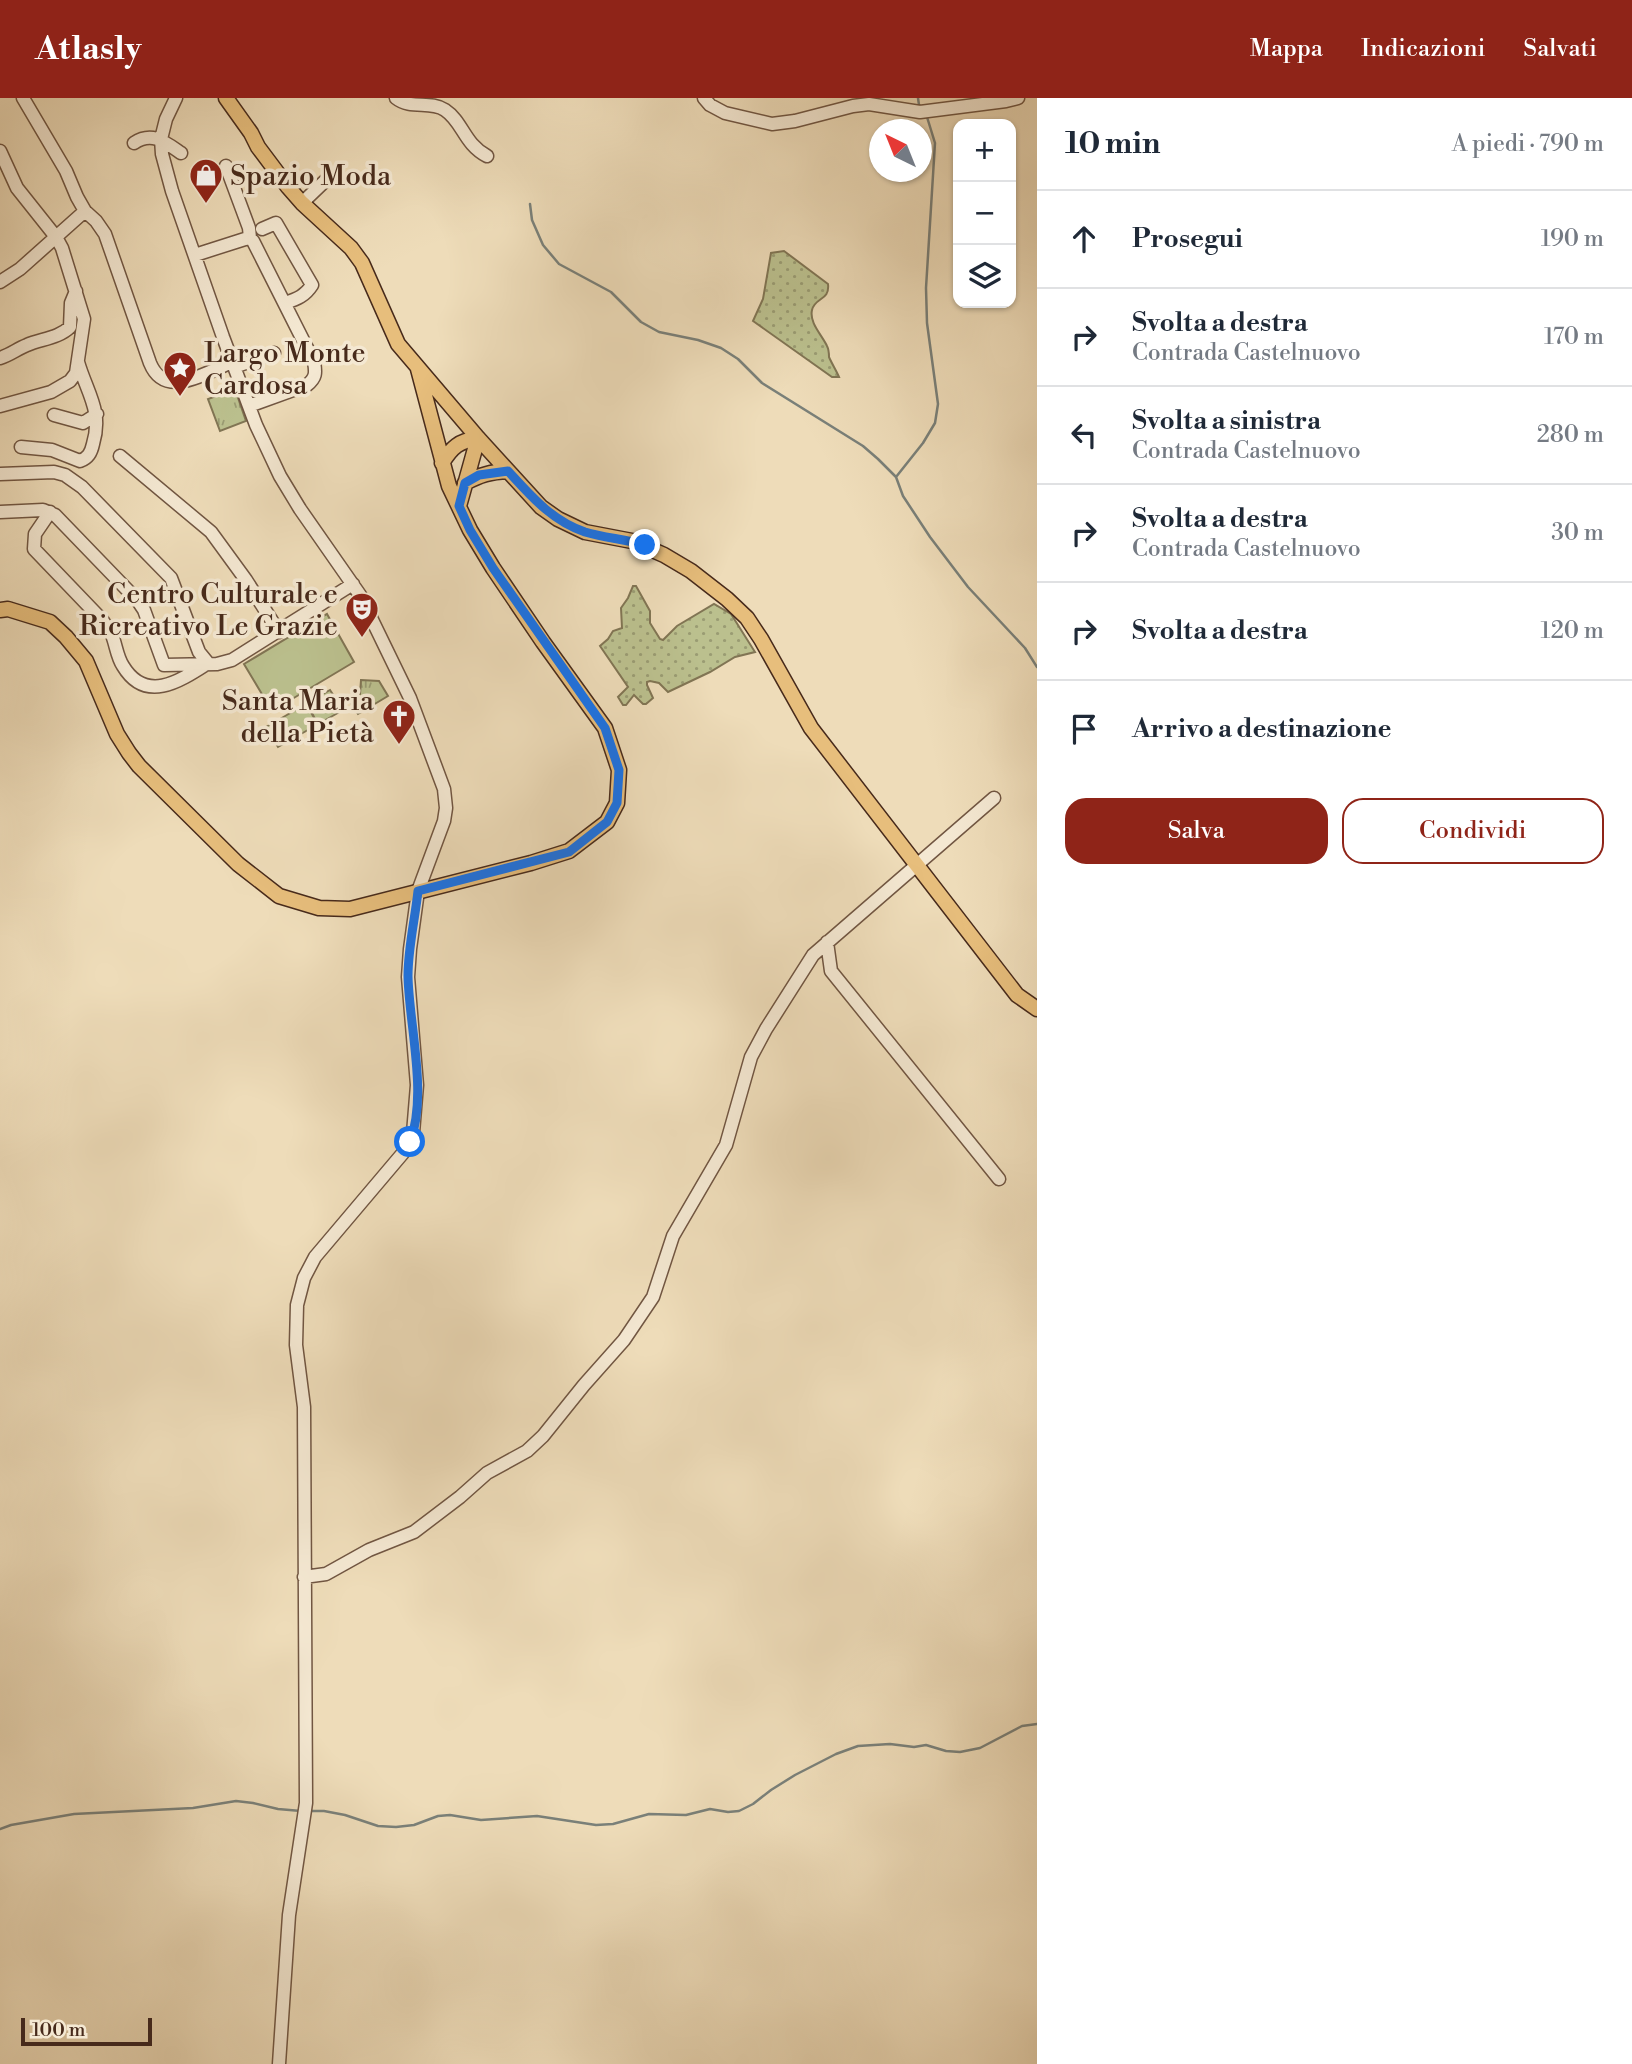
<!DOCTYPE html>
<html lang="it">
<meta charset="utf-8">
<style>
:root{--surface:#fff;--page:#f6f6f7;--text:#1f2937;--muted:#747a83;--line:#e0e1e3;--accent:#8f2418}
body{margin:0;font-family:"Libre Bodoni",serif;background:var(--page);color:var(--text)}
.controls{position:absolute;right:21px;top:21px;display:grid;overflow:hidden;border-radius:14px;box-shadow:0 2px 5px #0004}
.controls button{width:63px;height:63px;display:grid;place-items:center;padding:0;border:0;border-bottom:2px solid var(--line);background:var(--surface);color:var(--text);font:35px sans-serif}
.compass{position:absolute;left:869px;top:21px;width:63px;height:63px;border-radius:50%;background:var(--surface);box-shadow:0 2px 5px #0004;rotate:317deg}
.scale{position:absolute;left:21px;bottom:18px;width:131px;box-sizing:border-box;padding-left:7px;border:4px solid #472a1b;border-top:0;font-size:19px;line-height:24px;white-space:nowrap;color:#472a1b;-webkit-text-stroke:5px #f4e8d2;paint-order:stroke}
.stop{position:absolute;width:21px;height:21px;margin:-16px;border:5px solid #1a73e8;border-radius:50%;background:#fff}
.stop.end{background:#1a73e8;border-color:#fff;box-shadow:0 2px 7px #0008}
.list{margin:0;padding:0;list-style:none}
h2{display:flex;justify-content:space-between;align-items:center;height:91px;margin:0;padding:0 28px;font-size:30px}
h2 small{font-size:23px;font-weight:400;color:var(--muted)}
.list li{display:grid;grid-template-columns:46px 1fr auto;gap:21px;align-items:center;box-sizing:border-box;height:98px;padding:0 28px;border-top:2px solid var(--line)}
.list b{display:block;font-size:26px;white-space:nowrap}
.list p{margin:0;font-size:23px;white-space:nowrap;color:var(--muted)}
.list em{font-size:23px;font-style:normal;color:var(--muted)}
.actions{display:flex;gap:14px;padding:21px 28px}
.actions a{flex:1;padding:16px 0;border:2px solid var(--accent);border-radius:21px;text-align:center;font-size:24px;color:var(--accent)}
.actions .main{background:var(--accent);color:#fff}
.icon{flex:none;width:38px;height:38px;fill:none;stroke:currentColor;stroke-width:2;stroke-linecap:round;stroke-linejoin:round}
.map{position:relative;flex:none;width:1037px;height:1966px;overflow:hidden}
header{display:flex;align-items:center;gap:42px;box-sizing:border-box;height:98px;padding:0 35px;background:var(--accent);color:#fff}
header strong{font-size:33px}
nav{display:flex;gap:38px;margin-inline-start:auto;font-size:24px}
main{display:flex}
aside{flex:1;background:var(--surface)}
.map>svg:first-child{display:block}
.grass{fill:url(#grass-dots);stroke:#817554;stroke-width:2}
.park{fill:url(#park-tufts);stroke:#817554;stroke-width:2}
.pitch{fill:#bbc08e;stroke:#817554;stroke-width:2}
.lines{fill:none;stroke-linecap:round;stroke-linejoin:round}
.stream{stroke:#7a8079;stroke-width:2.5}
.minor-casing{stroke:#715642;stroke-width:15}
.major-casing{stroke:#472a1b;stroke-width:17}
.minor{stroke:#f4e8d2;stroke-width:12}
.major{stroke:#e7be7c;stroke-width:14}
.route{stroke:#1a73e8;stroke-width:9}
.labels{text-anchor:middle;stroke-width:7;stroke-linejoin:round;paint-order:stroke}
.poi-label{font-size:28px;fill:#472a1b;stroke:#f4e8d2;text-anchor:start}
</style>
<header>
<strong>Atlasly</strong>
<nav><a>Mappa</a><a>Indicazioni</a><a>Salvati</a></nav>
</header>
<main>
<div class="map">
<svg width="1037" height="1966" viewBox="0 0 1037 1966">
<defs>
<pattern id="grass-dots" width="8" height="8" patternUnits="userSpaceOnUse" patternTransform="scale(1.75)"><rect width="8" height="8" fill="#bbc08e"/><path d="M2 2h.1M6 6h.1" fill="none" stroke="#9a9c73" stroke-width="1.8" stroke-linecap="round"/></pattern>
<pattern id="park-tufts" width="24" height="20" patternUnits="userSpaceOnUse" patternTransform="scale(1.75)"><rect width="24" height="20" fill="#bbc08e"/><path d="M3 7l-1-3M5 7V3M7 7l1-3M15 17l-1-3M17 17v-4M19 17l1-3" fill="none" stroke="#9a9c73"/></pattern>
</defs>
<rect width="100%" height="100%" fill="#eedcb9"/>
<filter id="stains"><feTurbulence type="fractalNoise" baseFrequency=".00286" numOctaves="4"/><feColorMatrix values="0 0 0 0 .2 0 0 0 0 .09 0 0 0 0 .02 0 0 0 .5 -.17"/></filter>
<radialGradient id="worn" r=".72"><stop offset=".6" stop-color="#630" stop-opacity="0"/><stop offset="1" stop-color="#630" stop-opacity=".3"/></radialGradient>
<path class="grass" d="M784 153 828 186C830 203 815 199 812 212 809 225 822 237 827 248 828 250 829 256 829 259 832 266 836 272 839 279H832L753 223 763 201 771 155Z
M633 488H636L650 513V525L660 541 663 542 677 528 714 506 731 516 755 554 735 559 710 574 668 594 659 585 650 583 647 584V587L653 600 646 606H643L634 597 626 607H623L618 599 628 589 600 548 608 541 613 533 622 530 621 510 628 500Z"/>
<path class="park" d="M235 291 246 323 220 333 208 301Z
M361 582 379 583 388 598 358 616 350 604 360 596Z"/>
<path class="pitch" d="M327 516 354 564 272 613 244 566Z
M330 592 343 612 278 649 266 629 306 606 316 623 307 605Z"/>
<g class="lines">
<path class="stream" d="M918 0 919 7
M530 106 532 122 543 147 559 166 611 194 641 224 659 234 698 242 721 250 738 261 762 285 863 348 878 361 896 379 903 398 930 439 968 489 1025 550 1037 569
M896 379 923 345 935 325 938 306 927 225 926 190 935 45 927 19
M308 1713H324L345 1717 378 1728 396 1729 414 1727 438 1718 450 1717 481 1722 537 1718 596 1727 613 1726 649 1716 686 1717 710 1711 728 1714 739 1713 753 1706 771 1692 795 1677 836 1656 858 1648 890 1646 914 1649 926 1647 946 1653 960 1654 980 1650 1022 1628 1037 1626
M0 1731 11 1727 74 1716 193 1710 236 1703 253 1705 278 1711 301 1713"/>
<defs>
<path id="minor" d="M23 0 66 73 77 99 85 113 96 123 105 136 150 265C165 302 205 275 232 264
M176 0 166 21 161 41 162 56 172 93 223 239 256 327 280 378 300 411 360 497 410 600 444 691 446 710 444 723 418 793 410 851 408 879 417 987 413 1035 403 1055 315 1159 304 1180 297 1207 296 1247 304 1309 306 1705 289 1817 279 1966
M396 0C411 12 430 2 445 12 463 24 464 46 487 58
M704 0 710 7 725 15 772 26 795 23 853 8 869 6 920 14 1006 3 1018 0
M134 45C152 33 165 44 181 55
M0 53 17 90 56 139 62 150 84 221 76 275 70 283 51 294 0 308
M226 68 249 130 250 140
M302 105 326 82
M262 131 276 125 312 187C305 198 297 201 285 205
M195 157 245 141 250 140 253 143 314 264C316 275 316 280 307 287L249 308
M0 184 20 171 85 113
M0 260C10 257 17 251 27 247 41 241 59 240 70 229L71 205 76 193
M234 269 274 255
M54 317 83 325 97 316
M21 349 52 352 80 363C88 360 91 355 93 346 103 313 87 295 78 264
M120 358 211 434 246 482 279 534
M0 376 54 374 65 377 82 389 171 480 199 554 208 565
M0 414 43 412 55 417 138 503 144 512 164 567 217 566 232 562 353 486
M50 414 35 436 34 451 103 523C106 528 110 533 112 537 116 547 117 559 123 568 146 606 180 583 208 565
M827 844 831 873 999 1081
M304 1479 326 1476 369 1452 414 1434 460 1399 487 1375 527 1353 543 1338 584 1287 624 1242 653 1199 673 1138 726 1047 751 959 766 931 813 857 994 700"/>
<path id="major" d="M226 0 251 35 258 49 288 89 302 105 351 150 362 165 398 246 478 340 541 409 558 421 585 434 632 443 664 457 691 473 727 501 747 520 761 541 811 630 1017 897 1037 911
M442 365C452 349 459 343 478 340
M465 385C480 377 490 374 508 373
M459 408 478 340
M0 512 8 511 50 524 66 539 86 563 117 636 129 655 139 668 238 766 279 798 319 810 350 811 531 765 569 753 607 724 617 705 619 672 605 630 543 544 493 470 470 432 449 388 418 271"/>
</defs>
<use href="#minor" class="minor-casing"/>
<use href="#major" class="major-casing"/>
<use href="#minor" class="minor"/>
<use href="#major" class="major"/>
</g>
<g class="lines">
<path class="route" d="M410 1044C428 997 409 927 408 878 408 850 415 821 418 793L569 754 607 724 617 705 619 672 605 630 493 470 470 432 459 408 465 385 479 377 508 373C531 398 552 423 585 434 605 440 625 441 645 447"/>
</g>
<defs>
<symbol id="shop-pin" viewBox="-11 -11 22 30"><path d="M0 17L-7.5 6A9.5 9.5 0 1 1 7.5 6Z" fill="#8f2418" stroke="#f4e8d2"/><path d="M-5-2.5h2.3a2.7 3.5 0 0 1 5.4 0H5L5.5 6h-11ZM-1.5-2.5h3a1.5 2.3 0 0 0-3 0Z" fill="#fff"/></symbol>
<symbol id="sight-pin" viewBox="-11 -11 22 30"><path d="M0 17L-7.5 6A9.5 9.5 0 1 1 7.5 6Z" fill="#8f2418" stroke="#f4e8d2"/><path d="M0-6L1.8-2.2L6-1.7L2.9 1.2L3.7 5.4L0 3.3L-3.7 5.4L-2.9 1.2L-6-1.7L-1.8-2.2Z" fill="#fff"/></symbol>
<symbol id="theatre-pin" viewBox="-11 -11 22 30"><path d="M0 17L-7.5 6A9.5 9.5 0 1 1 7.5 6Z" fill="#8f2418" stroke="#f4e8d2"/><path d="M-5-5.5Q0-4 5-5.5V0Q5 5 0 6Q-5 5-5 0ZM-3.3-2.5H-1v1.5H-3.3ZM1-2.5H3.3v1.5H1ZM-2.8 1Q0 5.5 2.8 1Z" fill="#fff"/></symbol>
<symbol id="church-pin" viewBox="-11 -11 22 30"><path d="M0 17L-7.5 6A9.5 9.5 0 1 1 7.5 6Z" fill="#8f2418" stroke="#f4e8d2"/><path d="M-1.2-6h2.4v3.5h3.3v2.4h-3.3V6h-2.4V-.1h-3.3v-2.4h3.3Z" fill="#fff"/></symbol>
</defs>
<g fill-rule="evenodd">
<use href="#shop-pin" x="187" y="58" width="38" height="52"/>
<use href="#sight-pin" x="161" y="251" width="38" height="52"/>
<use href="#theatre-pin" x="343" y="492" width="38" height="52"/>
<use href="#church-pin" x="380" y="599" width="38" height="52"/>
</g>
<g class="labels">
<g class="poi-label">
<text x="230" y="87">Spazio Moda</text>
<text x="204" y="264">Largo Monte<tspan x="204" dy="32">Cardosa</tspan></text>
<text x="338" y="505" text-anchor="end">Centro Culturale e<tspan x="338" dy="32">Ricreativo Le Grazie</tspan></text>
<text x="374" y="612" text-anchor="end">Santa Maria<tspan x="374" dy="32">della Pietà</tspan></text>
</g>
</g>
<rect width="100%" height="100%" filter="url(#stains)"/>
<rect width="100%" height="100%" fill="url(#worn)"/>
</svg>
<div class="controls">
<button>+</button>
<button>−</button>
<button><svg class="icon" aria-label="layers" viewBox="0 0 24 24"><path d="M12 4l9 5-9 5-9-5zM3 14l9 5 9-5"/></svg></button>
</div>
<svg class="compass" viewBox="-18 -18 36 36"><path d="M0-13l5 13h-10z" fill="#e53935"/><path d="M0 13l5-13h-10z" fill="#747a83"/></svg>
<div class="scale">100 m</div>
<div class="stop" style="left:410px;top:1044px"></div>
<div class="stop end" style="left:645px;top:447px"></div>
</div>
<aside>
<h2>10 min<small>A piedi · 790 m</small></h2>
<ul class="list">
<li><svg class="icon" aria-label="ahead" viewBox="0 0 24 24"><path d="M12 20V5M6 11l6-6 6 6"/></svg><div><b>Prosegui</b></div><em>190 m</em></li>
<li><svg class="icon" aria-label="right" viewBox="0 0 24 24"><path d="M7 20v-9h11M14 6l5 5-5 5"/></svg><div><b>Svolta a destra</b><p>Contrada Castelnuovo</p></div><em>170 m</em></li>
<li><svg class="icon" aria-label="left" viewBox="0 0 24 24"><path d="M17 20v-9H6M10 6l-5 5 5 5"/></svg><div><b>Svolta a sinistra</b><p>Contrada Castelnuovo</p></div><em>280 m</em></li>
<li><svg class="icon" aria-label="right" viewBox="0 0 24 24"><path d="M7 20v-9h11M14 6l5 5-5 5"/></svg><div><b>Svolta a destra</b><p>Contrada Castelnuovo</p></div><em>30 m</em></li>
<li><svg class="icon" aria-label="right" viewBox="0 0 24 24"><path d="M7 20v-9h11M14 6l5 5-5 5"/></svg><div><b>Svolta a destra</b></div><em>120 m</em></li>
<li><svg class="icon" aria-label="arrive" viewBox="0 0 24 24"><path d="M6 21V4h12l-3 4 3 4H6"/></svg><div><b>Arrivo a destinazione</b></div></li>
</ul>
<div class="actions"><a class="main">Salva</a><a>Condividi</a></div>
</aside>
</main>
